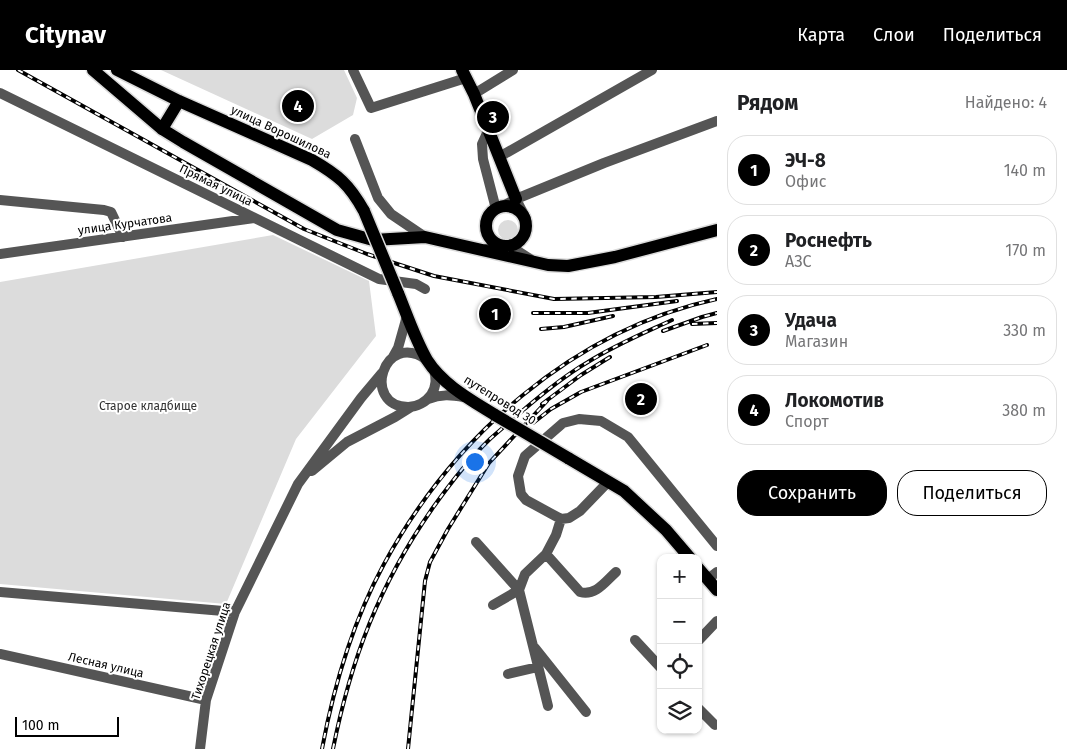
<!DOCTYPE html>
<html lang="ru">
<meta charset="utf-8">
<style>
:root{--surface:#fff;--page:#f2f2f2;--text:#202124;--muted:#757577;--line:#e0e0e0;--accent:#000}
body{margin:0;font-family:"Fira Sans",sans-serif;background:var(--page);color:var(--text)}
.controls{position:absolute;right:15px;bottom:15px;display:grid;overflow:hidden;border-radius:10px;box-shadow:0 1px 4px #0004}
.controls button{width:45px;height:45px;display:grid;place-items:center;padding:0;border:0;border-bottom:1px solid var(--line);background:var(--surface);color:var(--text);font:25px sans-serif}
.scale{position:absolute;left:15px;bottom:12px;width:104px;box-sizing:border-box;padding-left:5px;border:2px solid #000;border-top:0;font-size:14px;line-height:18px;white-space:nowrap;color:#000;-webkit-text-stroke:4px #fff;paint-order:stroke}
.you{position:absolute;left:474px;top:391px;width:18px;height:18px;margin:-12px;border:4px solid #fff;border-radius:50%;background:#1a73e8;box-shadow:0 0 0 8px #1a73e833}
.badge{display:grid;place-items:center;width:32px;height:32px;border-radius:50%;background:var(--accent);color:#fff;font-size:16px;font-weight:700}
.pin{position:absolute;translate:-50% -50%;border:2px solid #fff;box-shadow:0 1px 5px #0006}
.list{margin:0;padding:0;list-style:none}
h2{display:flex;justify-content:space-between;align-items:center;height:65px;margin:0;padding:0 20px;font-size:21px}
h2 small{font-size:16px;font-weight:400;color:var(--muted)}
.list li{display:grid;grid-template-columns:32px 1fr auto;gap:15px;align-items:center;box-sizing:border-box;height:70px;margin:0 10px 10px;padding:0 10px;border:1px solid var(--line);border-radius:20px}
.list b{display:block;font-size:19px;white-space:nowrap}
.list p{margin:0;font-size:16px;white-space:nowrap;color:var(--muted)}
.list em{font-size:16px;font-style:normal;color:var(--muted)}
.actions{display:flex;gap:10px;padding:15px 20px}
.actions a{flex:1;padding:11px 0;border:1px solid var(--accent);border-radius:20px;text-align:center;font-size:18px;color:var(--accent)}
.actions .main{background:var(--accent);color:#fff}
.icon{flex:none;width:28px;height:28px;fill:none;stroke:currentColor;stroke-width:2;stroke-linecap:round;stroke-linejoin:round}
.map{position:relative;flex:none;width:717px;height:679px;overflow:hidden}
header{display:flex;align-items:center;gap:30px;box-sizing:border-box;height:70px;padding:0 25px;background:var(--accent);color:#fff}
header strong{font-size:24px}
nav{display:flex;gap:28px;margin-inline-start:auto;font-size:18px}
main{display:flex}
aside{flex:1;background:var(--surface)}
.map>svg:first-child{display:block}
.green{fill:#dcdcdc}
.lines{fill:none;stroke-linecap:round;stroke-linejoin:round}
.major-casing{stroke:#dbdbdb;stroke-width:15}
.minor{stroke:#555;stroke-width:10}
.major{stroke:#000;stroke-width:12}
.rail-casing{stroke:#000;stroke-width:4}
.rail{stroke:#fff;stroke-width:2;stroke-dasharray:5.5;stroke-linecap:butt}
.major-bridge-casing{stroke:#dbdbdb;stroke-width:15;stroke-linecap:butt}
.major-bridge{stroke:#000;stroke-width:12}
.labels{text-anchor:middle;stroke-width:4;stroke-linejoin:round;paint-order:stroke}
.street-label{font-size:12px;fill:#000;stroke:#fff}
.park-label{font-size:12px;fill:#333;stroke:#fff}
</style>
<header>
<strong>Citynav</strong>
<nav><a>Карта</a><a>Слои</a><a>Поделиться</a></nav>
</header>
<main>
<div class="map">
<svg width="717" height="679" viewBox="0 0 717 679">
<rect width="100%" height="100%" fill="#fff"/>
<path class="green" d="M161 0H344L357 28 353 45 312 69Z
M498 160a10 10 0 1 1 20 0a10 10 0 1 1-20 0Z
M273 165 369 211 376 266 296 369 226 534 0 514V212Z"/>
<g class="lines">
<defs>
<path id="major" d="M93 0 162 59 183 72 337 160 373 170 425 167 548 195 568 196 615 187 717 160
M117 0 179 31 312 90C338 105 349 114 364 141
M462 0 474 24 516 129
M162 59 179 31
M486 156a20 20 0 1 1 40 0a20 20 0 1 1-40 0Z
M398 223C407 245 415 269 427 290 443 315 471 330 495 345
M568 388 624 421 666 460 690 488
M698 498 717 520"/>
</defs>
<use href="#major" class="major-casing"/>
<path class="minor" d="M353 0 371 38 466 8
M0 23 379 209 416 214 425 219
M474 24 513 0
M488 61 482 74 483 89 496 139
M355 69 378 128 391 144 425 167
M499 87 652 0
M516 129 526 149
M0 130 104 140 111 142 123 167
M503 136 516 129 604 93 717 51
M510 176 530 189
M486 179 503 176
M0 184 254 148
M393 287 398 278 407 246
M427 290C383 259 361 336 408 337 417 337 426 332 431 325 437 316 436 308 434 299
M428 329C441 324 451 325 464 327
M312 401 347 372 395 347 411 337
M608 412 580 441 569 448 561 449 526 430 521 424 518 406 525 386 563 353 579 349 601 351 628 367 717 476
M476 472 519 520 493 535
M546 484 580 522C596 526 605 512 616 502
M708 509 717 502
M0 522 235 542
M635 570 661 598
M698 571 717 551
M535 578 586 642
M0 584 206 630
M508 604 538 597
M548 636 519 520 525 504 546 484 556 465 561 449
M698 638 715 655
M200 679 206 630 235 542 298 414 361 328 382 303"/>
<use href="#major" class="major"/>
<defs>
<path id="rail" d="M18 0 304 159 367 184 434 206 554 229 656 227 717 222
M533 243H588L677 231
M692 254 717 253
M541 259 564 257 613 246
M663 261 702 247 717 243
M542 334 581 305 610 287
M533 353 551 339 581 322 707 275
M322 679C334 615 353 551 384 494 453 367 573 260 717 229
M333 679C351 589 379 515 432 439 449 415 468 390 490 369 500 360 511 351 521 342 542 324 564 306 588 292 615 275 644 263 672 250
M408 679 425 511 430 492 448 459 489 393 547 331"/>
</defs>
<use href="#rail" class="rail-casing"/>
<use href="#rail" class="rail"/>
<defs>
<path id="major-bridge" d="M364 141 398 223
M495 345 568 388"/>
</defs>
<use href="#major-bridge" class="major-bridge-casing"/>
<use href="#major-bridge" class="major-bridge"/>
</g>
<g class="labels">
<g class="street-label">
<text transform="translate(281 62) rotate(25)" y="4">улица Ворошилова</text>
<text transform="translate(216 115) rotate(26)" y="4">Прямая улица</text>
<text transform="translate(125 154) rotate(-8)" y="4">улица Курчатова</text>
<text transform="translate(500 330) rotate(32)" y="4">путепровод 30</text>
<text transform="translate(211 581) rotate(-72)" y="4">Тихорецкая улица</text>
<text transform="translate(106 595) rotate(13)" y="4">Лесная улица</text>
</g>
<g class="park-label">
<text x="148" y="340">Старое кладбище</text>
</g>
</g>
</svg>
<div class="controls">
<button>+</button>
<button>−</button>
<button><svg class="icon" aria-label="locate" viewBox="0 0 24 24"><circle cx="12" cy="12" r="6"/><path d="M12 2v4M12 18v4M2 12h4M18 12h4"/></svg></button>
<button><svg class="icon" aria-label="layers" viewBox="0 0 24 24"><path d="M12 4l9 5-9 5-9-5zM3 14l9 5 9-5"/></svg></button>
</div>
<div class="scale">100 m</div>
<div class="you"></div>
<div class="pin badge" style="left:495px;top:244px">1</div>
<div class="pin badge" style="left:641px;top:329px">2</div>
<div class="pin badge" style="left:493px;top:47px">3</div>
<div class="pin badge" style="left:298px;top:36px">4</div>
</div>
<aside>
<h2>Рядом<small>Найдено: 4</small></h2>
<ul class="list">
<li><span class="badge">1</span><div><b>ЭЧ-8</b><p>Офис</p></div><em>140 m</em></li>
<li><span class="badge">2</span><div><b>Роснефть</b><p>АЗС</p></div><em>170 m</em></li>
<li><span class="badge">3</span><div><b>Удача</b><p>Магазин</p></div><em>330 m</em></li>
<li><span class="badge">4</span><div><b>Локомотив</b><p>Спорт</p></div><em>380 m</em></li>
</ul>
<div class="actions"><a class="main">Сохранить</a><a>Поделиться</a></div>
</aside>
</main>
